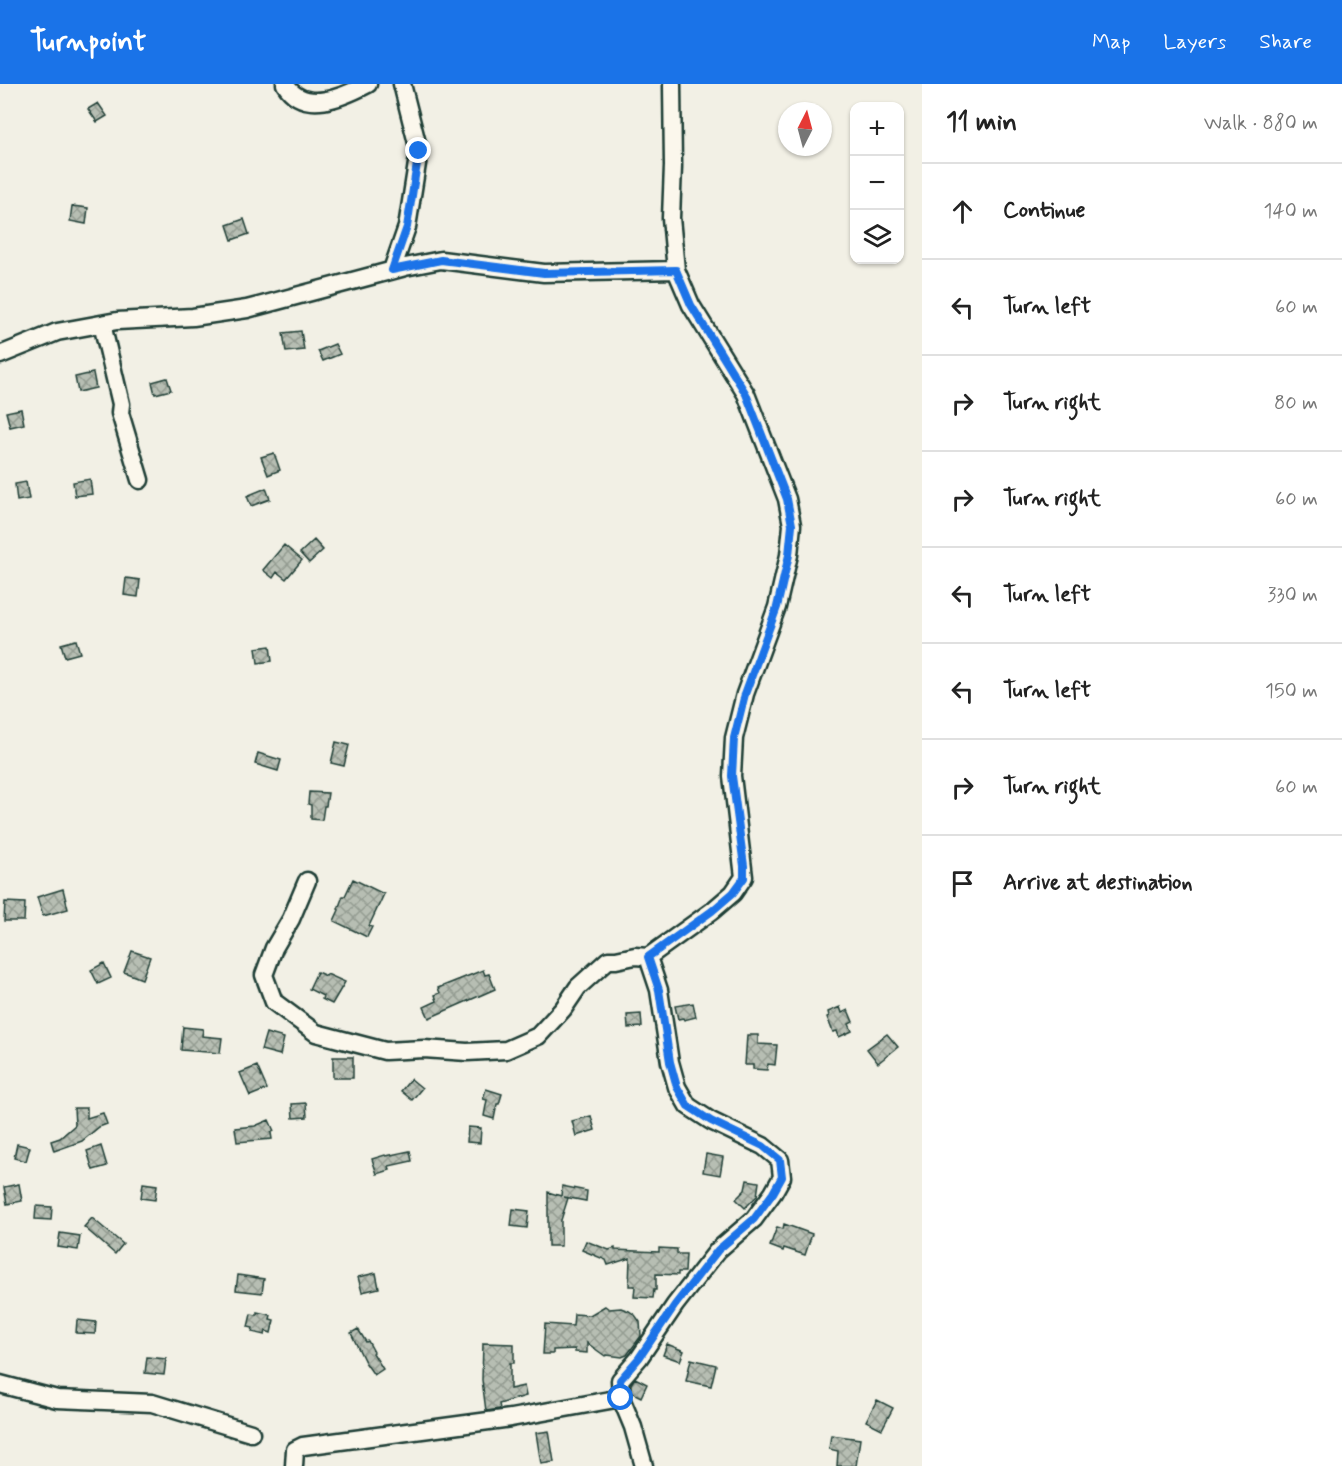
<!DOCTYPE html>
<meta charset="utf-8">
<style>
:root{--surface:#fff;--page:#f6f6f6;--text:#222;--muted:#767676;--line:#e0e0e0;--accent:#1a73e8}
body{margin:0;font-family:Mynerve,sans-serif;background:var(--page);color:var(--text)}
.controls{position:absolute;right:18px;top:18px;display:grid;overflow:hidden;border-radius:12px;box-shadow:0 2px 4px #0004}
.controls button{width:54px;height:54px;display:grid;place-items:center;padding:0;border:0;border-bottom:2px solid var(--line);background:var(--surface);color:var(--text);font:30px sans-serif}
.compass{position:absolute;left:778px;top:18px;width:54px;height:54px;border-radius:50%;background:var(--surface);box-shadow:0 2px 4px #0004;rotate:6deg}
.stop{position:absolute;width:18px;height:18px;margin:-14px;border:4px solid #1a73e8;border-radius:50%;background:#fff}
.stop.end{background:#1a73e8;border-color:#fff;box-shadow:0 2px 6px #0008}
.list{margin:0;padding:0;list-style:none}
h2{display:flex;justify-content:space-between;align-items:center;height:78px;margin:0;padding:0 24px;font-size:26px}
h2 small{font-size:20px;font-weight:400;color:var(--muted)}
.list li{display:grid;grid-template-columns:39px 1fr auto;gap:18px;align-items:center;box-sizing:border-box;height:96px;padding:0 24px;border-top:2px solid var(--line)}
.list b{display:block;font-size:22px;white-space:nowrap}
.list em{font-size:20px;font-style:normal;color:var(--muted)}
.icon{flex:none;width:33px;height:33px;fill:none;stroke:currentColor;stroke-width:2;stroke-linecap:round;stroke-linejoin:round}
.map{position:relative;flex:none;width:922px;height:1382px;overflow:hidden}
header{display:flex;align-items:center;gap:36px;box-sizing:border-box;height:84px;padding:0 30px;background:var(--accent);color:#fff}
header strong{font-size:28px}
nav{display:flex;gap:33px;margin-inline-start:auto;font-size:21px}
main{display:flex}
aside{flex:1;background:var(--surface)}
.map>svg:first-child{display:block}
.building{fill:url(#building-cross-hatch);stroke:#1f3d34;stroke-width:1.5}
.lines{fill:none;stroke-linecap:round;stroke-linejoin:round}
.minor-casing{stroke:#1f3d34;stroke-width:21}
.minor{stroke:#fbf7ec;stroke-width:16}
.route{stroke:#1a73e8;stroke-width:8}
</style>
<header>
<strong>Turnpoint</strong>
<nav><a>Map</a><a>Layers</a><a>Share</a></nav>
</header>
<main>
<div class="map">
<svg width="922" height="1382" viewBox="0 0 922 1382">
<defs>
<pattern id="building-cross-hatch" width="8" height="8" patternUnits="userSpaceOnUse" patternTransform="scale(1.5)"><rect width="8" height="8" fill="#b7beb3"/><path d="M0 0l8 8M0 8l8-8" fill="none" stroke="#949c92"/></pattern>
</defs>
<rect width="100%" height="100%" fill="#f2f0e5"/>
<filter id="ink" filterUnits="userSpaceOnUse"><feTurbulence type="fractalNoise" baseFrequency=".0167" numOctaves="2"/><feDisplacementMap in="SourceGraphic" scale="12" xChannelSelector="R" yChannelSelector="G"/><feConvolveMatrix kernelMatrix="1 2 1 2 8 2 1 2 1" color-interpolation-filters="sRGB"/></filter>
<g filter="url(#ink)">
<path class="building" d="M98 19 107 32 97 38 88 25Z
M72 122 88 124 86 140 70 137Z
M244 135 249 150 232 156 227 141Z
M301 247 304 266 286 268 283 249Z
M335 260 340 270 323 277 318 267Z
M93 289 96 304 78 308 75 293Z
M167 294 171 306 155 310 152 298Z
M21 325 24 340 10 343 6 328Z
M274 369 280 386 268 391 261 373Z
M90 395 92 410 75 412 73 398Z
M26 398 29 415 17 417 15 400Z
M266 404 270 415 251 422 247 412Z
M314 456 323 466 309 479 300 469Z
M284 461 302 476 286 495 277 488 273 494 263 486Z
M126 494 140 496 138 513 124 511Z
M76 556 80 569 65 573 61 560Z
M270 562 272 577 258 579 256 564Z
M336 658 349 661 344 682 331 679Z
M258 669 281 676 278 687 255 680Z
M309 708 328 709 326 722H324L322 736 311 735V721L308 720Z
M353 795 384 810 369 842 372 843 367 853 334 837 339 826 338 825 343 812H345Z
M63 805 68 825 43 832 37 813Z
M5 818 25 819 24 837H4Z
M132 867 150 873 142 895 124 888Z
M104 879 111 894 98 900 91 886Z
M483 886 485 891 489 890 495 905 429 934 424 923 437 917 435 911 440 909 438 904Z
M317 888 326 892 327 890 345 898 332 920 322 915 323 912 309 905Z
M693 919 696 933 684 936 683 934 678 935 675 922Z
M840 923 842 929 848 926 853 938 849 940 852 947 839 953 837 947 833 948 827 933 829 932 828 928Z
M641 930 642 943 628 944 627 931Z
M183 943 203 945 202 952 222 954 220 969 181 966Z
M266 949 284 954 280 971 261 966Z
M887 950 898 963 878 979 867 965Z
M747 951H758V960L777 961 775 981 768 980 767 986 753 985V981H745Z
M333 973H353V994H333Z
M257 982 267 1005 250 1012 240 989Z
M411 995 422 1004 412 1016 401 1007Z
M486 1005 502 1010 499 1020H497L494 1035 484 1032 487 1016 483 1015Z
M306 1019 307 1033 293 1034 292 1020Z
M74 1024H87V1034L103 1029 107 1040 99 1043 82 1057 54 1067 51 1057 60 1054 75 1041Z
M591 1032 595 1046 576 1052 572 1037Z
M269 1036 274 1047 271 1049 272 1055 237 1058 235 1044 255 1042Z
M468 1043 481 1044 480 1059 467 1058Z
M17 1060 30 1063 26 1077 14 1074Z
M101 1062 107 1082 93 1086 87 1067Z
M410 1067 412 1077 389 1082 390 1086 377 1090 372 1075 385 1071 386 1072Z
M706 1070 723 1073 720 1091 703 1088Z
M747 1096 759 1098 757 1112 745 1124 736 1115 745 1106Z
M143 1099 157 1101 155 1116 141 1114Z
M19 1100 22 1117 7 1120 4 1103Z
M562 1102 587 1107 586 1117 564 1113 568 1114 561 1136V1162H548V1108L561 1112Z
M36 1122 52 1123 51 1136 35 1135Z
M513 1125 529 1127 527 1144 511 1142Z
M92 1134 123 1160 115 1170 84 1143Z
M784 1140 812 1150 805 1171 784 1164 783 1167 770 1162 777 1143 783 1145Z
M60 1149 80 1152 78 1166 58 1163Z
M586 1157 609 1166 615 1164V1166L659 1168V1164L677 1165V1170H686L685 1188H678V1191L656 1190V1206H654L653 1214 634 1213 635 1202H629L630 1174 608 1181 606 1176 582 1166Z
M376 1189 379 1204 362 1208 358 1193Z
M238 1191 264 1195 262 1209 236 1206Z
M605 1222 609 1225 621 1224 629 1227 635 1231 640 1238 641 1252 627 1271 622 1273 607 1271 605 1272 587 1259V1269L575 1268V1265L553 1266V1270H543L545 1240 573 1242 574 1230 590 1231Z
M257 1228 271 1231 270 1235 274 1236 271 1249 266 1247 265 1251 252 1248 253 1244 248 1243 251 1230 257 1231Z
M77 1236 96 1238 95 1250 76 1249Z
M358 1245 366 1258 368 1257 374 1268 373 1269 383 1285 374 1291 365 1278 351 1249Z
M483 1259 514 1260V1279H510V1305L524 1302 526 1312 499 1320 500 1325 486 1327 482 1296Z
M667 1260 684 1267 680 1277 663 1271Z
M147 1273 166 1275 164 1291 145 1289Z
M691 1275 716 1281 711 1302 686 1297Z
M635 1294 647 1300 641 1313 631 1308V1300Z
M877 1316 893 1324 882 1345 866 1337Z
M549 1347 554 1378 541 1380 536 1349Z
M831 1351 860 1355 856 1382H837L838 1367 829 1365Z"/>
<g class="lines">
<defs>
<path id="minor" d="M285 0C304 31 343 13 368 0
M392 186 407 143 419 67 402 0
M102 240 121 320 120 329 140 396
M0 271 57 248 117 237 193 233 247 225 405 183 441 176 544 189 676 186
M307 797 291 835 274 864 264 891 274 918 316 949 385 967 424 965 467 968 506 966 538 952 563 925 578 903 608 876H616L635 872 648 873
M0 1300 57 1315 152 1319 251 1349
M294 1382 295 1366 303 1362 511 1334 621 1314
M644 1382 633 1343 621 1314 620 1296 639 1274 675 1221 718 1166 754 1135 773 1109 782 1093 780 1076 763 1062 711 1037 688 1022 677 1003 670 978 659 906 648 873 712 827 733 809 744 793 732 692 734 654 745 610 777 523 789 471 792 441 787 415 746 310 691 221 676 186 671 134 673 82 672 0"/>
</defs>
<use href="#minor" class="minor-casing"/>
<use href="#minor" class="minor"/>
</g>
</g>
<g class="lines" filter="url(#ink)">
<path class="route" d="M419 67 407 143 392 186 441 176 544 189 676 186 691 221 746 310 787 415 792 441 789 471 777 523 745 610 734 654 732 692 744 782V794L733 809 712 827 648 873 659 906 670 978 677 1003 688 1022 711 1037 763 1062 780 1076 782 1093 773 1109 754 1135 718 1166 675 1221 639 1274 620 1296 621 1314"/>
</g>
</svg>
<div class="controls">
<button>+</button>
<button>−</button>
<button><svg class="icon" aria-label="layers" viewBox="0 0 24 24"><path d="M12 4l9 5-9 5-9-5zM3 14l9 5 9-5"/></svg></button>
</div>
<svg class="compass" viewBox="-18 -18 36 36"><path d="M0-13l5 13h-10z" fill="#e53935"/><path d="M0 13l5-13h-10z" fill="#767676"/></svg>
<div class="stop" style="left:621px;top:1314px"></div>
<div class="stop end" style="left:419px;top:67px"></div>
</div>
<aside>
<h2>11 min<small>Walk · 880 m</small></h2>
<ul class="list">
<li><svg class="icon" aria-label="ahead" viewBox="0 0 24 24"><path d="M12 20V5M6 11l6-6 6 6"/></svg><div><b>Continue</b></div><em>140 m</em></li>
<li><svg class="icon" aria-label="left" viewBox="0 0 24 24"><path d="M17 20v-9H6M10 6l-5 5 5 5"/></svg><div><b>Turn left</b></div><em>60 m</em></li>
<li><svg class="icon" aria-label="right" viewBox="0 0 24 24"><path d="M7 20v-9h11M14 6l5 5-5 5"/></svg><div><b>Turn right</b></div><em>80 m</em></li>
<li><svg class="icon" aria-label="right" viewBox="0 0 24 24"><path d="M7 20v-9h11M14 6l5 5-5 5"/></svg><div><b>Turn right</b></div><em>60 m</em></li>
<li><svg class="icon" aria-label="left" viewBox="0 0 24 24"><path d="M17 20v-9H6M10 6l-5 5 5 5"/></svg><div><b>Turn left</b></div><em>330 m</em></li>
<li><svg class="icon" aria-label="left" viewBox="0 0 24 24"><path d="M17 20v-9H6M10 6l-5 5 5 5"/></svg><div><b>Turn left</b></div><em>150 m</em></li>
<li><svg class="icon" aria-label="right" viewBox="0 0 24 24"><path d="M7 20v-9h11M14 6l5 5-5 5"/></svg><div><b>Turn right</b></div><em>60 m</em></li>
<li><svg class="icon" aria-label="arrive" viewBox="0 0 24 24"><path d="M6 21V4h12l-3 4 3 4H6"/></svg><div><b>Arrive at destination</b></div></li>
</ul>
</aside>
</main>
